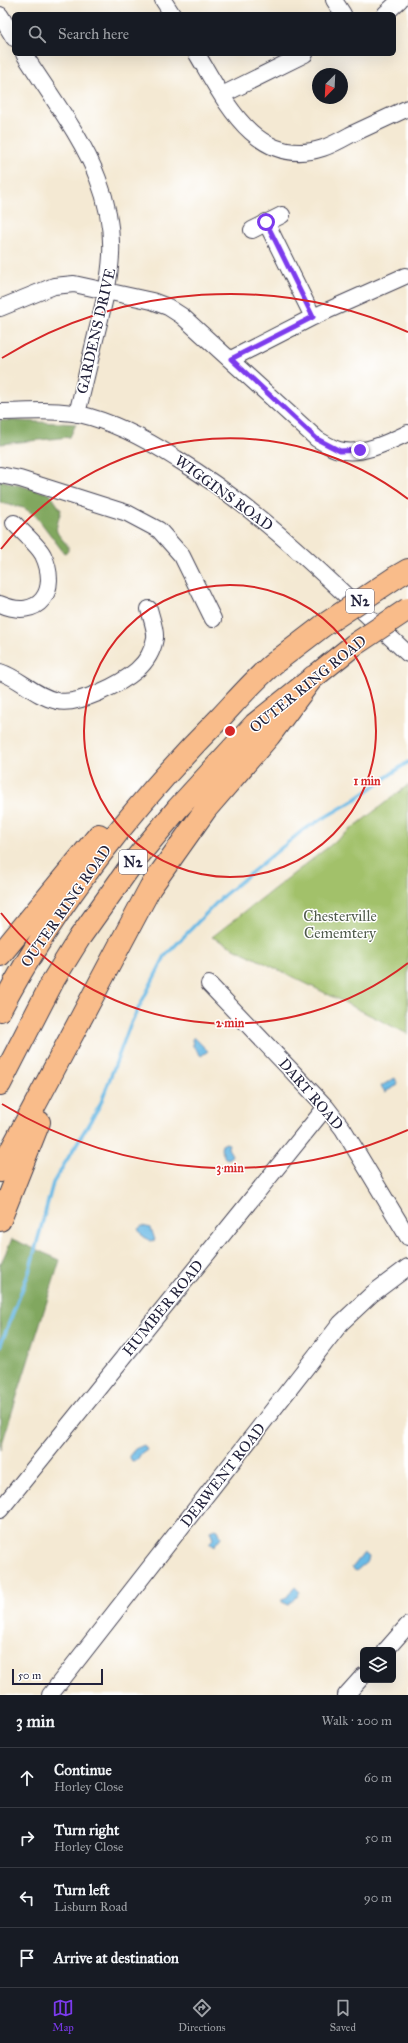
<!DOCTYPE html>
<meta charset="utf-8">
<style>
:root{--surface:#171b24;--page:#242831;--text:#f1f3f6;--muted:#9ea1a6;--line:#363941;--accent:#7c3aed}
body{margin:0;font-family:"IM FELL Great Primer",serif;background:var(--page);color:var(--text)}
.controls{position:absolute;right:12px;bottom:12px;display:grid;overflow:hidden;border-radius:6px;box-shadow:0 4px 16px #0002}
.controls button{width:36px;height:36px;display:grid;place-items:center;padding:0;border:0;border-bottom:1px solid var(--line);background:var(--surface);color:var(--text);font:20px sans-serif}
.compass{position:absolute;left:312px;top:68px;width:36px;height:36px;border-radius:50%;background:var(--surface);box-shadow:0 4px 16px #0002;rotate:204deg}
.scale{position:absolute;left:12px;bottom:10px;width:91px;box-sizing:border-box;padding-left:4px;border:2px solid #22223b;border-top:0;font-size:11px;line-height:14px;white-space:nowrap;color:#22223b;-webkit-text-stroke:3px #fff;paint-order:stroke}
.stop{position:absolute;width:12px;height:12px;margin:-9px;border:3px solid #7c3aed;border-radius:50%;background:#fff}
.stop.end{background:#7c3aed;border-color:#fff;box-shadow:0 1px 4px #0008}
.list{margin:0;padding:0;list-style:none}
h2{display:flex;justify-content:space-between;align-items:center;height:52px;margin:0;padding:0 16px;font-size:17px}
h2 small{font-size:13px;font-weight:400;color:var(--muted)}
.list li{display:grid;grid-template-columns:26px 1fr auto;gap:12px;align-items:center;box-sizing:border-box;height:60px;padding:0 16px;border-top:1px solid var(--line)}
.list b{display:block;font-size:15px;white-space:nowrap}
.list p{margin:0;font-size:13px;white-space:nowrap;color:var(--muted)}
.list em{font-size:13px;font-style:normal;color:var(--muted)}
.icon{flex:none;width:22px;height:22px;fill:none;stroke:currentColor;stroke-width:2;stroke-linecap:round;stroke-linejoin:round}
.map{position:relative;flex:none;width:408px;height:1695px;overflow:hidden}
.search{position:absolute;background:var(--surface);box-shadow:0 4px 16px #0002;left:12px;right:12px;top:12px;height:44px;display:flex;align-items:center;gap:10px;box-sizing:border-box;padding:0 14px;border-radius:6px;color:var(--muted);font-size:15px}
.sheet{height:292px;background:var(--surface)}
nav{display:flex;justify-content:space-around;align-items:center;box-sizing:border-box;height:56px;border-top:1px solid var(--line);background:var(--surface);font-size:11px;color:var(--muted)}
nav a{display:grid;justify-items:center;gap:2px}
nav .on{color:var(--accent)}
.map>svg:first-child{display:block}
.green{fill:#a2c16a;stroke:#627252}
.forest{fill:#81a75e;stroke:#52644c}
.water{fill:#6bbae5;stroke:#466e90}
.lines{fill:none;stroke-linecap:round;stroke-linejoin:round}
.stream{stroke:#6bbae5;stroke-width:3.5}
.minor-casing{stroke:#424052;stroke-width:18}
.highway-casing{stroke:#424052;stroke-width:24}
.minor{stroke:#fff;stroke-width:16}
.highway{stroke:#f9bc8a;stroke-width:22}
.highway-bridge-casing{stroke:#424052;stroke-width:24;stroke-linecap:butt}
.highway-bridge{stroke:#f9bc8a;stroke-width:22}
.route{stroke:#7c3aed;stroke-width:5}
.ring{fill:none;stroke:#d62828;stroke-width:2}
.labels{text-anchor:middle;stroke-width:3;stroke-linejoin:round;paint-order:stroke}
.shield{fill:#fff;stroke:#646476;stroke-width:1}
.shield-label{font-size:14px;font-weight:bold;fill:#22223b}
.street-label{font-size:15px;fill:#22223b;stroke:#fff}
.park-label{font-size:15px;fill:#4f5a4b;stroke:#fff}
.centre{fill:#d62828;stroke:#fff;stroke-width:2}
.ring-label{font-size:12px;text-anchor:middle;font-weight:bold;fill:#d62828;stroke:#fff;stroke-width:3;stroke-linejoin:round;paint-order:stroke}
</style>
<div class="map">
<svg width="408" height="1695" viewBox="0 0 408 1695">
<rect width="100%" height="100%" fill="#fff"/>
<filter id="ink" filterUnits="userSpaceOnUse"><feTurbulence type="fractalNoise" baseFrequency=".025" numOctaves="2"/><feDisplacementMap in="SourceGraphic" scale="8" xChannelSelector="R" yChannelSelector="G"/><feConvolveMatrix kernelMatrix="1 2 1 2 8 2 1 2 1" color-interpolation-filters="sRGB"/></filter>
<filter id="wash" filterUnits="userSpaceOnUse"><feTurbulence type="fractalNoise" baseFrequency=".012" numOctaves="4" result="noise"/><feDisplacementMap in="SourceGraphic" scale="16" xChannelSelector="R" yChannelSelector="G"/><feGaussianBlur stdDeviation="0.9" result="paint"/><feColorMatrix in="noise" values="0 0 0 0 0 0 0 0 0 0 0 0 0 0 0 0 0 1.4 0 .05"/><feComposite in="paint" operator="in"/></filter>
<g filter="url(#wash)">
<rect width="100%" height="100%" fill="#f4e9d3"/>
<path class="green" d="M408 785V1034L212 937Z"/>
<path class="forest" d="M0 420 76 424 70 437 0 444Z
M0 480 50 494 61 510C55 534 53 528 68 546V551L64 553 36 516 24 508 0 503Z
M12 1239 60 1260 0 1450V1265Z"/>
<path class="water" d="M194 1037 208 1051 201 1056 193 1046 192 1039Z
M395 1078 398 1085 385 1092 381 1086Z
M226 1143 229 1144 228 1148 232 1155 229 1159 225 1158 221 1149 222 1145Z
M142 1226 151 1228 155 1240 151 1241 143 1237 138 1229Z
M144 1445 147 1450 140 1455 137 1460 132 1461 129 1456 135 1449Z
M215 1529 218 1530 221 1537 214 1546 209 1543 213 1539 210 1531Z
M364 1553 369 1557 368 1561 356 1571 352 1568Z
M295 1587 300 1592 289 1605 282 1602V1599L287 1597 293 1588Z"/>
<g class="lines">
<path class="stream" d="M0 1346 29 1272 53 1183 100 1105 130 1025 165 956 223 896 303 830 353 801 408 762"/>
</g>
</g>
<g filter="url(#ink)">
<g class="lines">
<defs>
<path id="minor" d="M163 0 172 14
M334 0 343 14
M385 14 400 0
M0 15 14 38
M24 54C48 92 83 138 98 179 120 236 111 275 97 331 90 359 84 386 77 414
M197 54C224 99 256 170 323 148 332 145 341 140 350 135 369 126 389 117 408 108
M222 95 305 54
M266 222 313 317
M252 230 282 215
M0 308 54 286 74 284 152 301 168 307 182 316 317 439C324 443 331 448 339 450 361 456 389 442 408 433
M231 359 313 317 405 276
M0 412C25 412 54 409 79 414 114 422 146 439 177 459 264 512 334 585 408 654
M0 475 20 479 127 513 159 530 182 556 213 619
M0 604C39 621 60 591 43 555 38 545 22 532 14 523
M0 672C20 678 34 696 57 701 78 706 121 684 137 670 146 662 153 650 155 638 156 630 151 617 149 609
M209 984 326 1107 343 1129 408 1237
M0 1510 326 1107
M386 1650 408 1625
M50 1695 341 1323 372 1294 408 1267
M346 1695 363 1676"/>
<path id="highway" d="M396 577 408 570
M0 955 99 835
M0 1010C55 905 136 802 220 718 237 700 254 680 273 664 290 651 307 638 324 625
M0 1084 54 979 80 937 134 861 178 808 255 724 354 645
M0 1171 150 888 206 809 269 736 313 677
M0 1220 39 1122"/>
</defs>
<use href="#minor" class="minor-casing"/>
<use href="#highway" class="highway-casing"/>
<use href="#minor" class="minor"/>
<use href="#highway" class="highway"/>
<defs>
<path id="highway-bridge" d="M324 625 396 577
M354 645 408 609"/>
</defs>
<use href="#highway-bridge" class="highway-bridge-casing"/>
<use href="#highway-bridge" class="highway-bridge"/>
</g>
</g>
<g class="lines" filter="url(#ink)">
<path class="route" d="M266 222 313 317 231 359 317 439 340 451 360 450"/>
</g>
<g class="ring">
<circle cx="230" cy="731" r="146"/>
<path d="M408 963A292 292 0 0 1 1 913M1 549A292 292 0 0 1 408 499"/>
<path d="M408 1130A437 437 0 0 1 2 1104M2 358A437 437 0 0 1 408 332"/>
</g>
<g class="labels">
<g class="shield">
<rect x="346" y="589" width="28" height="24" rx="3"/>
<rect x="119" y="850" width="28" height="24" rx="3"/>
</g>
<g class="shield-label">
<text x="360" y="606">N2</text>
<text x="133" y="867">N2</text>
</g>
<g class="street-label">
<text transform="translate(96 331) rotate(-77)" y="5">GARDENS DRIVE</text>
<text transform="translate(224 493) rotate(36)" y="5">WIGGINS ROAD</text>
<text transform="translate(308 684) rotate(-39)" y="5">OUTER RING ROAD</text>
<text transform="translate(66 906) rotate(-55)" y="5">OUTER RING ROAD</text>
<text transform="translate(311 1094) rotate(49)" y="5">DART ROAD</text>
<text transform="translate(163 1308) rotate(-51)" y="5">HUMBER ROAD</text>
<text transform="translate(223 1475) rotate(-52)" y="5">DERWENT ROAD</text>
</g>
<g class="park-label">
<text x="340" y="921">Chesterville<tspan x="340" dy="17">Cememtery</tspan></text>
</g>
</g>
<circle cx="230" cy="731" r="6" class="centre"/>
<g class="ring-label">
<text x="367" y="785">1 min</text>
<text x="230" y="1027">2 min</text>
<text x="230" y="1172">3 min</text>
</g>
</svg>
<div class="controls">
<button><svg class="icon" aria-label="layers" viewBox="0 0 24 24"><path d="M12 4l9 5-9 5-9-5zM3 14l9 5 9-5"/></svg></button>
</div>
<svg class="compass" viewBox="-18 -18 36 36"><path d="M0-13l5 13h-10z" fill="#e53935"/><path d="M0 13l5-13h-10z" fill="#9ea1a6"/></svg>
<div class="scale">50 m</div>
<div class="stop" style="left:266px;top:222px"></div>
<div class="stop end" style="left:360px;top:450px"></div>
<div class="search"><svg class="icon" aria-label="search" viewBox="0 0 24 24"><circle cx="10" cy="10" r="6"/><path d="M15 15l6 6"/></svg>Search here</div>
</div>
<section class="sheet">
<h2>3 min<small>Walk · 200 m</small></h2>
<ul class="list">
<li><svg class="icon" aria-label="ahead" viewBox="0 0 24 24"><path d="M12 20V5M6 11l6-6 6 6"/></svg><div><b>Continue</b><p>Horley Close</p></div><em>60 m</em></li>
<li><svg class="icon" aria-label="right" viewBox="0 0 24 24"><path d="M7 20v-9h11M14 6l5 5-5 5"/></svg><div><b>Turn right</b><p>Horley Close</p></div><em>50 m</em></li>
<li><svg class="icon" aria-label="left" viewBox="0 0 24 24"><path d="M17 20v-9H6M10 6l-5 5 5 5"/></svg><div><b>Turn left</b><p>Lisburn Road</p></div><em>90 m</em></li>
<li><svg class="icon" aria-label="arrive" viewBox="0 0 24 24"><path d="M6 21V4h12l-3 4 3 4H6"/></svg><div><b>Arrive at destination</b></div></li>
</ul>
</section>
<nav>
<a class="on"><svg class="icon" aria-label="map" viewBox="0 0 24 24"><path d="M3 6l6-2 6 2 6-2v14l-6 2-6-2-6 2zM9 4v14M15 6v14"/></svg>Map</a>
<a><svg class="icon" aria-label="directions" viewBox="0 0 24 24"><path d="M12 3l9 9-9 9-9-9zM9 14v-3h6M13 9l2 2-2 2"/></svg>Directions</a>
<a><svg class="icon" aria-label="saved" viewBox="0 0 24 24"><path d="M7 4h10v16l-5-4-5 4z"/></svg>Saved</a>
</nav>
